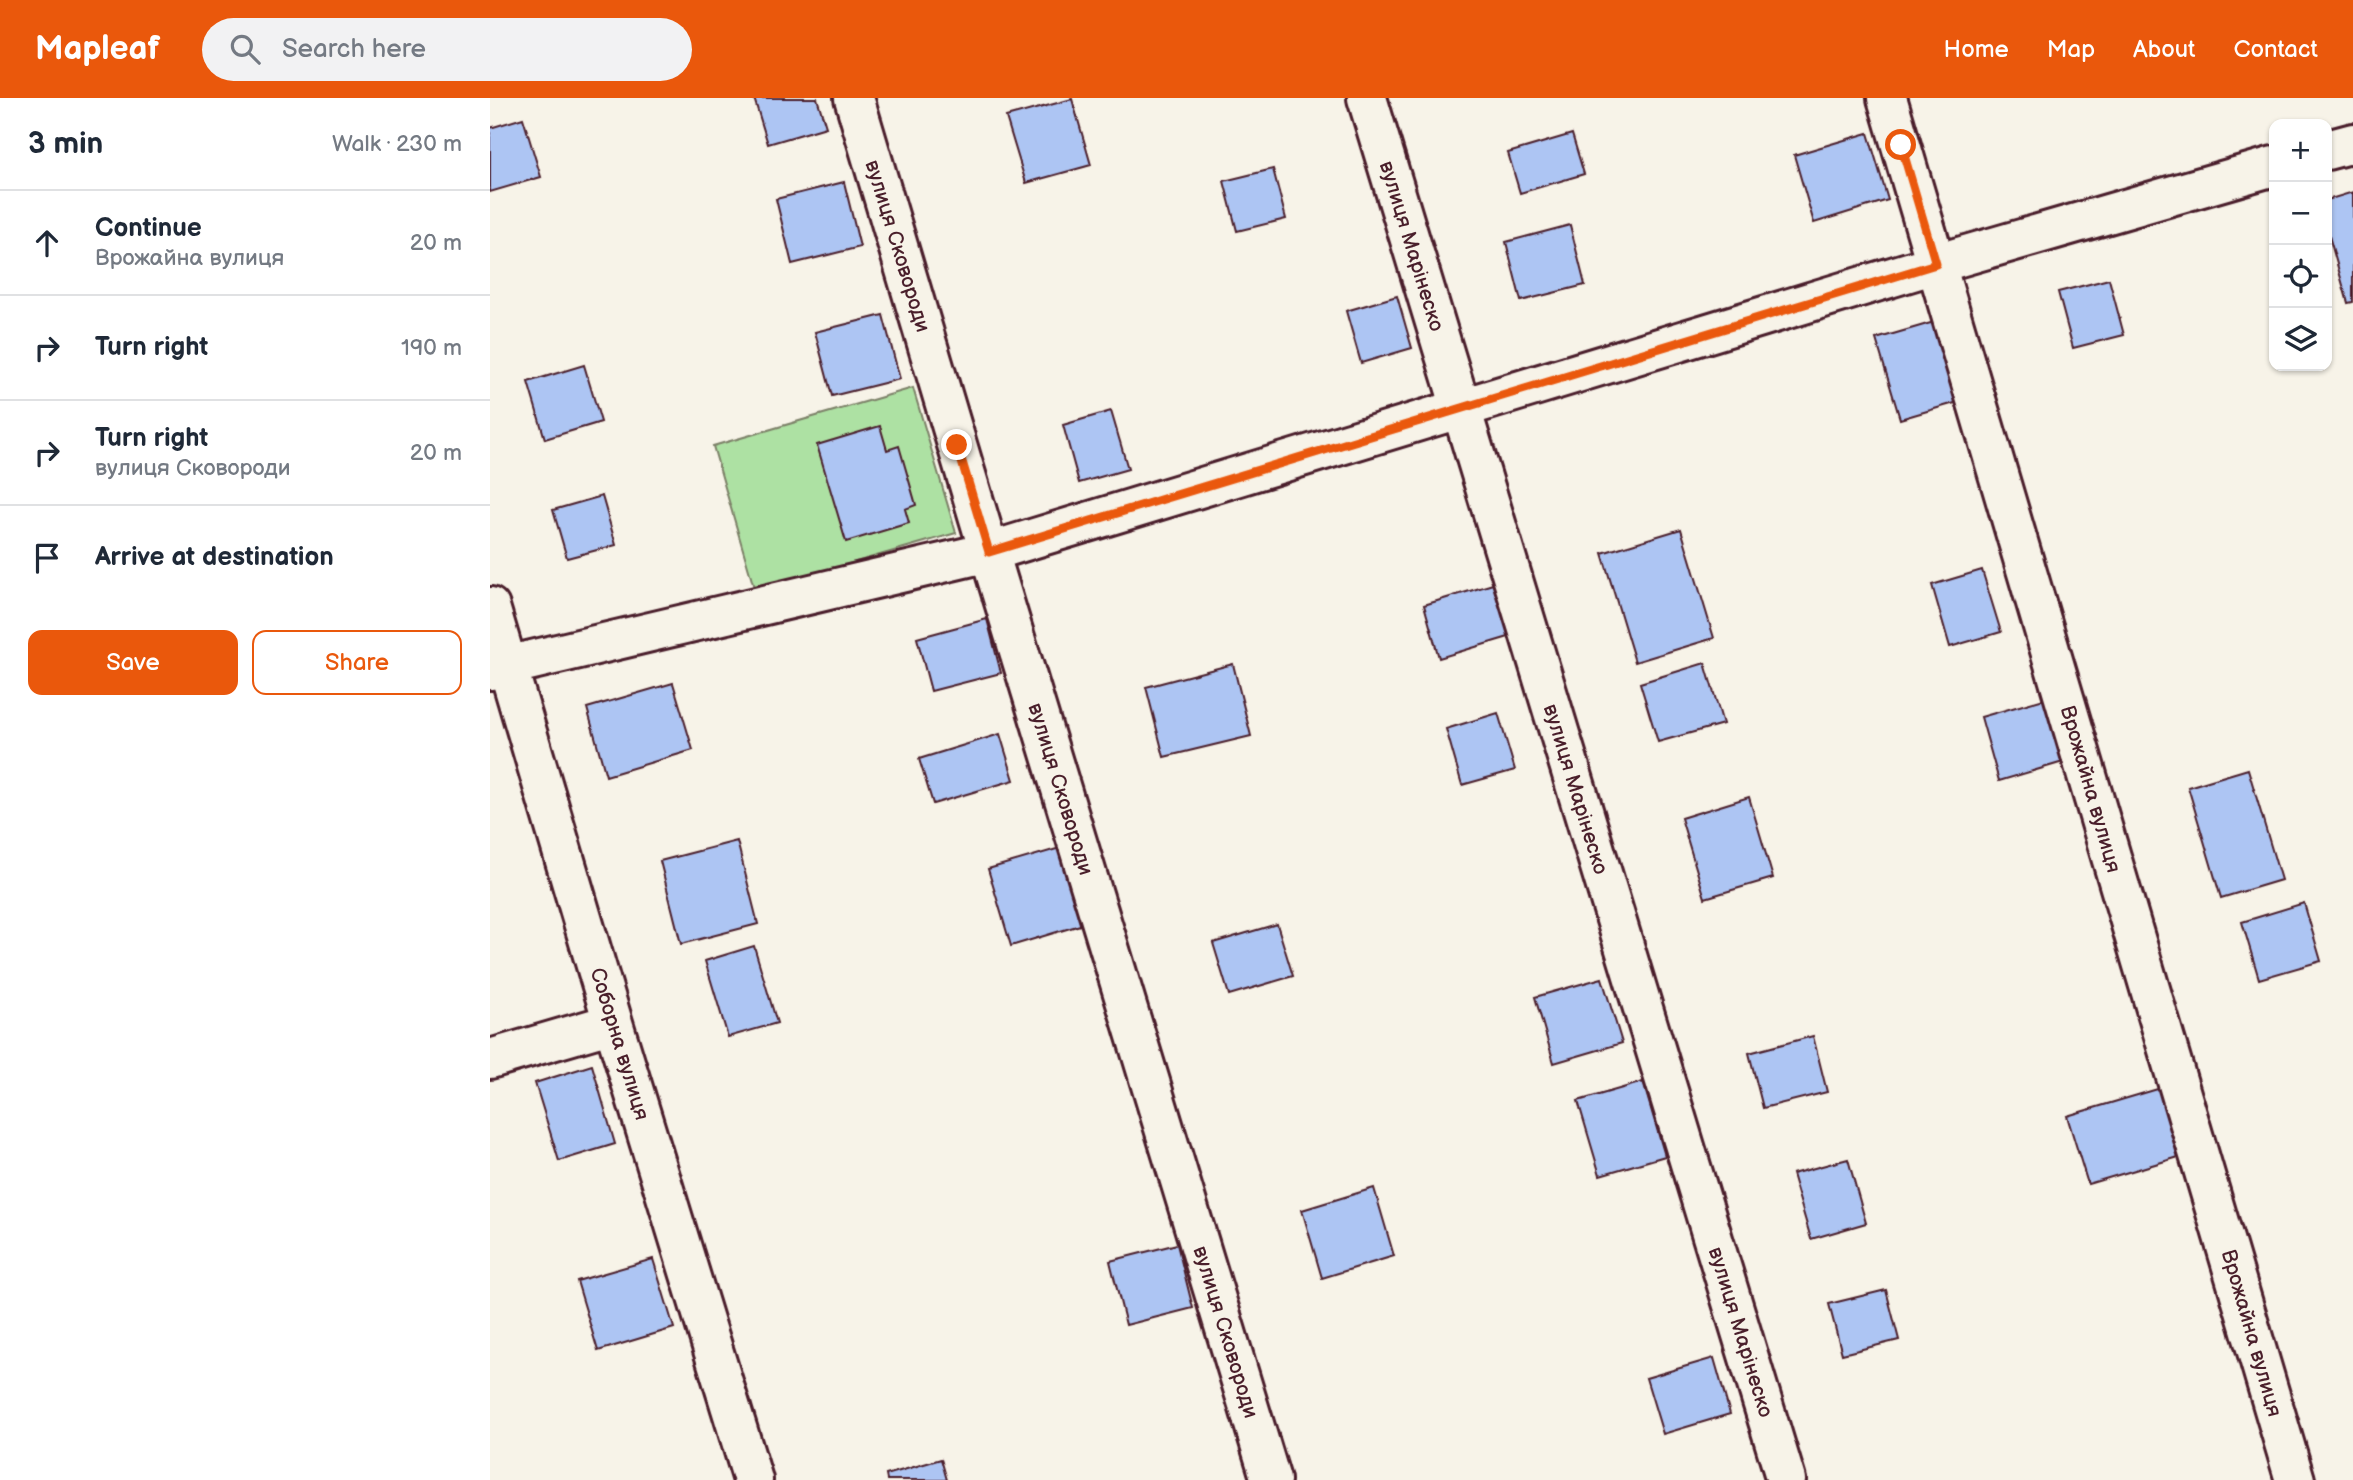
<!DOCTYPE html>
<meta charset="utf-8">
<style>
:root{--surface:#fff;--page:#f2f2f3;--text:#1f2937;--muted:#747a83;--line:#e0e1e3;--accent:#ea580c}
body{margin:0;font-family:"Balsamiq Sans",sans-serif;background:var(--page);color:var(--text)}
.controls{position:absolute;right:21px;top:21px;display:grid;overflow:hidden;border-radius:14px;box-shadow:0 2px 5px #0004}
.controls button{width:63px;height:63px;display:grid;place-items:center;padding:0;border:0;border-bottom:2px solid var(--line);background:var(--surface);color:var(--text);font:35px sans-serif}
.stop{position:absolute;width:21px;height:21px;margin:-16px;border:5px solid #ea580c;border-radius:50%;background:#fff}
.stop.end{background:#ea580c;border-color:#fff;box-shadow:0 2px 7px #0008}
.list{margin:0;padding:0;list-style:none}
h2{display:flex;justify-content:space-between;align-items:center;height:91px;margin:0;padding:0 28px;font-size:30px}
h2 small{font-size:23px;font-weight:400;color:var(--muted)}
.list li{display:grid;grid-template-columns:46px 1fr auto;gap:21px;align-items:center;box-sizing:border-box;height:105px;padding:0 28px;border-top:2px solid var(--line)}
.list b{display:block;font-size:26px;white-space:nowrap}
.list p{margin:0;font-size:23px;white-space:nowrap;color:var(--muted)}
.list em{font-size:23px;font-style:normal;color:var(--muted)}
.actions{display:flex;gap:14px;padding:21px 28px}
.actions a{flex:1;padding:16px 0;border:2px solid var(--accent);border-radius:14px;text-align:center;font-size:24px;color:var(--accent)}
.actions .main{background:var(--accent);color:#fff}
.icon{flex:none;width:38px;height:38px;fill:none;stroke:currentColor;stroke-width:2;stroke-linecap:round;stroke-linejoin:round}
.map{position:relative;flex:none;width:1863px;height:1382px;overflow:hidden}
header{display:flex;align-items:center;gap:42px;box-sizing:border-box;height:98px;padding:0 35px;background:var(--accent);color:#fff}
header strong{font-size:33px}
nav{display:flex;gap:38px;margin-inline-start:auto;font-size:24px}
.search{width:490px;height:63px;background:var(--page);display:flex;align-items:center;gap:18px;box-sizing:border-box;padding:0 24px;border-radius:38px;color:var(--muted);font-size:26px}
main{display:flex}
aside{flex:1;background:var(--surface)}
.map>svg:first-child{display:block}
.green{fill:#ade1a3;stroke:#7c8067;stroke-width:2}
.building{fill:#adc5f3;stroke:#4a1f2b;stroke-width:2}
.lines{fill:none;stroke-linecap:round;stroke-linejoin:round}
.minor-casing{stroke:#4a1f2b;stroke-width:44}
.minor{stroke:#f7f3e8;stroke-width:38}
.route{stroke:#ea580c;stroke-width:9}
.labels{text-anchor:middle;stroke-width:6;stroke-linejoin:round;paint-order:stroke}
.street-label{font-size:21px;fill:#4a1f2b;stroke:#f7f3e8}
</style>
<header>
<strong>Mapleaf</strong>
<div class="search"><svg class="icon" aria-label="search" viewBox="0 0 24 24"><circle cx="10" cy="10" r="6"/><path d="M15 15l6 6"/></svg>Search here</div>
<nav><a>Home</a><a>Map</a><a>About</a><a>Contact</a></nav>
</header>
<main>
<aside>
<h2>3 min<small>Walk · 230 m</small></h2>
<ul class="list">
<li><svg class="icon" aria-label="ahead" viewBox="0 0 24 24"><path d="M12 20V5M6 11l6-6 6 6"/></svg><div><b>Continue</b><p>Врожайна вулиця</p></div><em>20 m</em></li>
<li><svg class="icon" aria-label="right" viewBox="0 0 24 24"><path d="M7 20v-9h11M14 6l5 5-5 5"/></svg><div><b>Turn right</b></div><em>190 m</em></li>
<li><svg class="icon" aria-label="right" viewBox="0 0 24 24"><path d="M7 20v-9h11M14 6l5 5-5 5"/></svg><div><b>Turn right</b><p>вулиця Сковороди</p></div><em>20 m</em></li>
<li><svg class="icon" aria-label="arrive" viewBox="0 0 24 24"><path d="M6 21V4h12l-3 4 3 4H6"/></svg><div><b>Arrive at destination</b></div></li>
</ul>
<div class="actions"><a class="main">Save</a><a>Share</a></div>
</aside>
<div class="map">
<svg width="1863" height="1382" viewBox="0 0 1863 1382">
<rect width="100%" height="100%" fill="#f7f3e8"/>
<filter id="ink" filterUnits="userSpaceOnUse"><feTurbulence type="fractalNoise" baseFrequency=".0143" numOctaves="2"/><feDisplacementMap in="SourceGraphic" scale="14" xChannelSelector="R" yChannelSelector="G"/><feConvolveMatrix kernelMatrix="1 2 1 2 8 2 1 2 1" color-interpolation-filters="sRGB"/></filter>
<g filter="url(#ink)">
<path class="green" d="M423 290 466 435 265 493 223 348Z"/>
<path class="building" d="M264 0H327L336 29 278 46Z
M582 1 601 67 536 85 516 19Z
M33 20 51 79 0 94V30Z
M1378 35 1398 102 1324 125 1304 57Z
M1082 36 1094 76 1030 95 1018 55Z
M783 71 796 121 747 133 734 83Z
M354 84 370 149 302 166 286 101Z
M1863 94V204L1858 205 1837 131V102Z
M1080 127 1095 187 1031 203 1016 144Z
M1619 181 1634 237 1583 250 1568 194Z
M907 198 922 250 871 265 856 213Z
M393 217 410 281 342 298 325 234Z
M1451 222 1475 302 1410 321 1386 241Z
M94 267 111 324 55 341 38 284Z
M621 313 638 371 589 385 573 327Z
M390 328 397 352 409 348 426 407 415 411 419 425 356 444 327 347Z
M112 398 126 447 77 460 63 412Z
M1191 431 1224 540 1145 564 1112 455Z
M1492 472 1511 534 1460 549 1442 487Z
M1006 485 1022 538 949 560 934 507Z
M497 521 511 575 441 593 427 540Z
M1215 565 1233 626 1168 644 1150 585Z
M743 566 761 638 674 659 656 589Z
M183 585 203 652 116 678 97 610Z
M1561 599 1580 662 1509 683 1491 619Z
M1008 615 1025 672 972 687 956 631Z
M510 636 524 682 443 706 429 661Z
M1758 671 1791 782 1731 800 1698 689Z
M1259 699 1283 780 1215 800 1191 720Z
M247 743 268 826 191 846 170 763Z
M577 748 600 824 521 848 498 771Z
M1814 805 1831 863 1769 881 1752 824Z
M787 826 803 878 739 897 723 845Z
M264 848 287 925 238 939 215 863Z
M1112 880 1132 945 1064 965 1045 899Z
M1323 938 1337 994 1273 1010 1259 955Z
M102 967 125 1046 69 1063 45 985Z
M1153 984 1175 1058 1110 1077 1088 1003Z
M1671 990 1692 1058 1598 1086 1577 1018Z
M1358 1061 1376 1125 1321 1141 1302 1076Z
M884 1090 904 1158 832 1180 812 1112Z
M687 1146 703 1210 636 1227 620 1163Z
M163 1161 184 1230 108 1253 87 1183Z
M1396 1192 1409 1242 1352 1256 1339 1206Z
M1224 1260 1240 1316 1173 1336 1156 1280Z
M451 1361 457 1382H397L396 1377Z"/>
<g class="lines">
<defs>
<path id="minor" d="M364 0 499 454 781 1382
M877 0 1296 1382
M1397 0 1805 1382
M1837 52 1863 45
M0 509 123 925 263 1382
M0 572 499 454 1445 166 1784 68
M0 961 123 925"/>
</defs>
<use href="#minor" class="minor-casing"/>
<use href="#minor" class="minor"/>
</g>
</g>
<g class="lines" filter="url(#ink)">
<path class="route" d="M467 347 499 454 1446 166 1411 47"/>
</g>
<g class="labels">
<g class="street-label">
<text transform="translate(408 148) rotate(73)" y="7">вулиця Сковороди</text>
<text transform="translate(922 148) rotate(73)" y="7">вулиця Марінеско</text>
<text transform="translate(571 691) rotate(73)" y="7">вулиця Сковороди</text>
<text transform="translate(1086 691) rotate(73)" y="7">вулиця Марінеско</text>
<text transform="translate(1601 691) rotate(74)" y="7">Врожайна вулиця</text>
<text transform="translate(130 946) rotate(73)" y="7">Соборна вулиця</text>
<text transform="translate(736 1234) rotate(73)" y="7">вулиця Сковороди</text>
<text transform="translate(1251 1234) rotate(73)" y="7">вулиця Марінеско</text>
<text transform="translate(1762 1235) rotate(74)" y="7">Врожайна вулиця</text>
</g>
</g>
</svg>
<div class="controls">
<button>+</button>
<button>−</button>
<button><svg class="icon" aria-label="locate" viewBox="0 0 24 24"><circle cx="12" cy="12" r="6"/><path d="M12 2v4M12 18v4M2 12h4M18 12h4"/></svg></button>
<button><svg class="icon" aria-label="layers" viewBox="0 0 24 24"><path d="M12 4l9 5-9 5-9-5zM3 14l9 5 9-5"/></svg></button>
</div>
<div class="stop" style="left:1411px;top:47px"></div>
<div class="stop end" style="left:467px;top:347px"></div>
</div>
</main>
